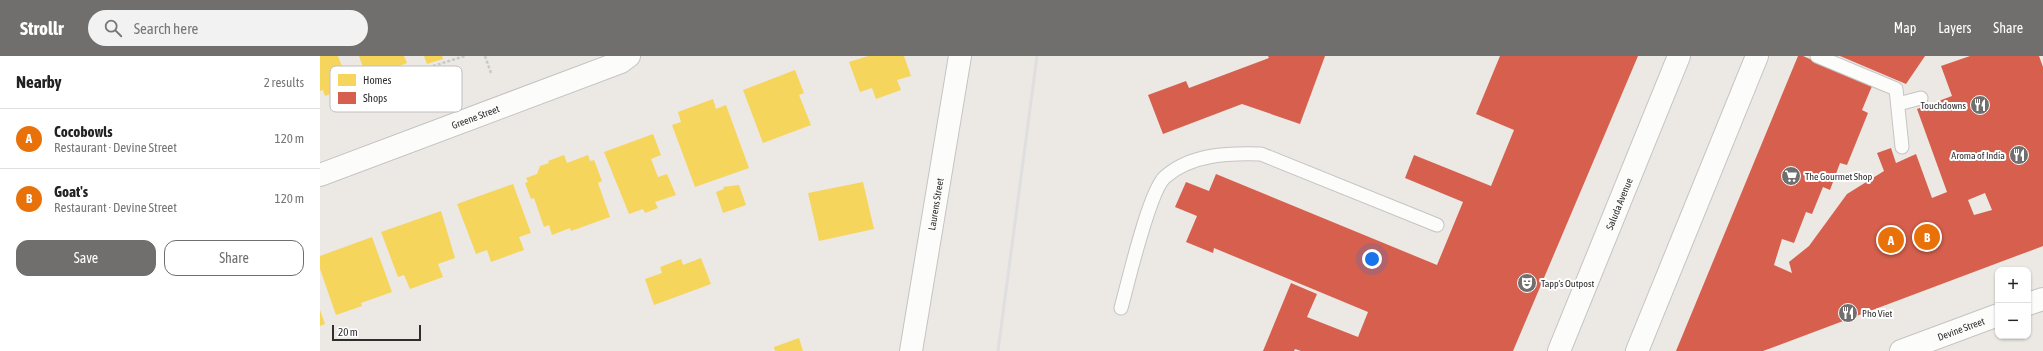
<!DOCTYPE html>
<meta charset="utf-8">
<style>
:root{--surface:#fff;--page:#f2f2f2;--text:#222;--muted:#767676;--line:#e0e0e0;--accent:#706f6e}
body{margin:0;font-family:"Asap Condensed",sans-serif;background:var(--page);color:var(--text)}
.controls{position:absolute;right:12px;bottom:12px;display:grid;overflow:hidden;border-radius:8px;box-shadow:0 1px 3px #0004}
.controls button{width:36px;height:36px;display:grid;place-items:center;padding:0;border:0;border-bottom:1px solid var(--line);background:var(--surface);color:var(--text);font:20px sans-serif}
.scale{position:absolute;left:12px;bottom:10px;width:89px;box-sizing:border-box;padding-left:4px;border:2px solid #2e2e2e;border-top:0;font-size:11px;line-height:14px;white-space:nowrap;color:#2e2e2e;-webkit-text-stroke:3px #fff;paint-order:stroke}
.you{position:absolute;left:1052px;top:203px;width:14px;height:14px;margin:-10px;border:3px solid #fff;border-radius:50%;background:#1a73e8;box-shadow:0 0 0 6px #1a73e833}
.badge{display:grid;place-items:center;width:26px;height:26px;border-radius:50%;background:var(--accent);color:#fff;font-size:13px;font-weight:700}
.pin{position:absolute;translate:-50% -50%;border:2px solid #fff;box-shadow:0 1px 4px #0006}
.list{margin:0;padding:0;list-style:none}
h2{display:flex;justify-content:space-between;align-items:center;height:52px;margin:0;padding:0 16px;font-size:17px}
h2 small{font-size:13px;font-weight:400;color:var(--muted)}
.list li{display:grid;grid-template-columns:26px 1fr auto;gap:12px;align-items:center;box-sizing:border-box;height:60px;padding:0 16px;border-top:1px solid var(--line)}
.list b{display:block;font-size:15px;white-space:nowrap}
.list p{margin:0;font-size:13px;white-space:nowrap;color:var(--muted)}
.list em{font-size:13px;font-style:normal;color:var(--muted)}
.actions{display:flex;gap:8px;padding:12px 16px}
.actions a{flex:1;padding:9px 0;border:1px solid var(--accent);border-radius:12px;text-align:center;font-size:14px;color:var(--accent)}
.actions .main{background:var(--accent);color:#fff}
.icon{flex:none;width:22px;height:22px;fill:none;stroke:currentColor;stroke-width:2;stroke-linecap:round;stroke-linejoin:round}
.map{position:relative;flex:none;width:1723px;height:295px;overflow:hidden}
header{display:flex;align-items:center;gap:24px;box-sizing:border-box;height:56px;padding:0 20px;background:var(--accent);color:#fff}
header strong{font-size:19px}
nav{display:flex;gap:22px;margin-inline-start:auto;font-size:14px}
.search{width:280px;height:36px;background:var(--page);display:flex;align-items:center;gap:10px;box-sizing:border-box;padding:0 14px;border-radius:22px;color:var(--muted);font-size:15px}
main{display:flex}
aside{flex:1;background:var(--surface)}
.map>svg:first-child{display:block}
.homes{fill:#f6d55c}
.shops{fill:#d6604d;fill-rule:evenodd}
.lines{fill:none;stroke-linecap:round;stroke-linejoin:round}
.lane-casing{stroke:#c5c4c5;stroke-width:15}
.street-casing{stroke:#c5c4c5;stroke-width:24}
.secondary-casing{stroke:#c5c4c5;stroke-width:24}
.path{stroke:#c9c9c8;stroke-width:2.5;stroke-dasharray:3 2;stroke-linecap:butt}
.lane{stroke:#fcfcfb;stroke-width:13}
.street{stroke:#fcfcfb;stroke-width:22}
.secondary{stroke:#fcfcfb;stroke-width:22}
.rail{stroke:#dfdfe1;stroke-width:3}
.labels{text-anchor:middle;stroke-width:4;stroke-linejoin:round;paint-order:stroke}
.poi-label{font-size:10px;fill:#2e2e2e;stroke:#fff;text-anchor:start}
.street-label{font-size:10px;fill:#2e2e2e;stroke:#fff}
.key{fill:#fff;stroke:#c0c0c0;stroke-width:1}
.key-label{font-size:11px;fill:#2e2e2e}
</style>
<header>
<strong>Strollr</strong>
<div class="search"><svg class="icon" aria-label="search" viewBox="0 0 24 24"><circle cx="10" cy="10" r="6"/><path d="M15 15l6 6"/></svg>Search here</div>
<nav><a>Map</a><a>Layers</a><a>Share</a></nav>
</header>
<main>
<aside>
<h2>Nearby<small>2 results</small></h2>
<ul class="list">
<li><span class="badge" style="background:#e8710a">A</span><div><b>Cocobowls</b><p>Restaurant · Devine Street</p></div><em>120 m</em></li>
<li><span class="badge" style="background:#e8710a">B</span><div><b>Goat's</b><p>Restaurant · Devine Street</p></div><em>120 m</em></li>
</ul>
<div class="actions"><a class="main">Save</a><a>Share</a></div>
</aside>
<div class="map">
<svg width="1723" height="295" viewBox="0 0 1723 295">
<rect width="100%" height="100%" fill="#ece8e4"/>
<path class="homes" d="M0 0H18L26 21 21 22 24 33 5 40 3 34 0 35Z
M39 0H84L87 7 50 22 49 19 46 20Z
M104 0H122L123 3 107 8Z
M548 0H584L591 20 577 24 581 34 556 43 552 32 540 36 529 6Z
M475 14 484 37 479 39 491 69 443 87 423 34Z
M393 43 396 53 406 49 429 112 375 131 352 69 361 66 358 56Z
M333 78 341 99 331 103 338 121 347 118 356 139 335 146 338 152 325 157 323 153 309 158 284 96Z
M244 99 247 107 268 99 270 105 274 104 282 125 278 127 290 161 251 175 250 172 232 179 229 169 224 171 214 142 211 143 205 127 208 126 206 122 217 118 220 110 229 107 228 105Z
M543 126 554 173 499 185 488 137Z
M193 128 211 177 199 181 204 194 171 206 167 194 156 198 137 148Z
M419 129 426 149 403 157 396 136 404 133 403 131Z
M121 155 135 202 118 208 123 221 90 233 84 219 78 221 61 176Z
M52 181 72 236 41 247 42 250 16 259 0 213V200Z
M381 202 391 228 334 249 325 223 342 217 340 211 361 203 363 209Z
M0 254 5 268 0 270Z
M479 282 483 295H455L454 291Z"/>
<path class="shops" d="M948 0H1005L980 68 922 48 843 78 828 39 866 25 869 32 949 2Z
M1180 0H1318L1193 295H981L975 293 974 295H943L971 227 997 238 987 261 1038 281 1048 256 894 192 893 197 866 186 877 160 855 151 866 126 889 135 896 118 1117 209 1143 146 1085 122 1094 99 1171 130 1194 74 1156 58Z
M1478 0H1483L1552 30 1542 54 1548 57 1527 109 1520 107 1510 134 1503 131 1492 158 1486 156 1474 187 1462 183 1454 209 1472 217 1469 206 1489 190 1527 138 1564 115 1557 97 1571 92 1576 107 1596 98 1612 142 1627 136 1597 53 1632 40 1621 10 1650 0H1719L1723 11V190L1443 295H1356ZM1665 137 1672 154 1654 159 1648 144Z
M1520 0H1605L1586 28Z"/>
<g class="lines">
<defs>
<path id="lane" d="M1497 0 1576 33 1582 91
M1578 48 1601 42
M801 252C808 227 829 135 845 121 871 98 908 97 941 98L1117 169"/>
<g id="street">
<path id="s1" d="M591 295 640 0"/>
</g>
<g id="secondary">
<path id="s2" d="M0 119 301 6 309 0"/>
<path d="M1708 248 1723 243"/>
<path id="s3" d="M1239 295 1359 0"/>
<path d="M1317 295 1437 0"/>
<path id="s4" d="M1581 295 1678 259"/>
</g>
</defs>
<use href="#lane" class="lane-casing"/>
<use href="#street" class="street-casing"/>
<use href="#secondary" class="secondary-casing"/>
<path class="path" d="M165 0 171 17
M113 10 145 0"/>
<use href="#lane" class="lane"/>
<use href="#street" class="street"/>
<use href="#secondary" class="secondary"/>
<path class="rail" d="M678 295 717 0"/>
</g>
<defs>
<symbol id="restaurant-disc" viewBox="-11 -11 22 22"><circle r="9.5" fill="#706f6e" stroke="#fff"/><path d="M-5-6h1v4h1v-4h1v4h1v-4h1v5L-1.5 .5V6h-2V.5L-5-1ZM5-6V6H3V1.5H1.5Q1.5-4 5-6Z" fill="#fff"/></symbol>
<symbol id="supermarket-disc" viewBox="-11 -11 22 22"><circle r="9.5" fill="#706f6e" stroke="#fff"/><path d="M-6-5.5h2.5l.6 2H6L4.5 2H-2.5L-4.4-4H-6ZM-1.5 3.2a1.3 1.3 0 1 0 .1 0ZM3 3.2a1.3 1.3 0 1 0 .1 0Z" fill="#fff"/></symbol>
<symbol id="theatre-disc" viewBox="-11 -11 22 22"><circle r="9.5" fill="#706f6e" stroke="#fff"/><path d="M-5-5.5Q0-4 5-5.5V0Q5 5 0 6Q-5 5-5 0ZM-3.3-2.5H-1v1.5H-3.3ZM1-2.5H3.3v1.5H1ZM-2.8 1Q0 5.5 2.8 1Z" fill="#fff"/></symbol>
</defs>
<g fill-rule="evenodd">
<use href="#restaurant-disc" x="1649" y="38" width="22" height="22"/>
<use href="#restaurant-disc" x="1688" y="88" width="22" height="22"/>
<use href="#supermarket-disc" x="1460" y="109" width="22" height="22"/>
<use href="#theatre-disc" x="1196" y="216" width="22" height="22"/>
<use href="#restaurant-disc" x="1517" y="246" width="22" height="22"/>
</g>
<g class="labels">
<g class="poi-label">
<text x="1646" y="53" text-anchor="end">Touchdowns</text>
<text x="1685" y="103" text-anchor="end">Aroma of India</text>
<text x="1485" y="124">The Gourmet Shop</text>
<text x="1221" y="231">Tapp's Outpost</text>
<text x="1542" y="261">Pho Viet</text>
</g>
<g class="street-label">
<text dy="4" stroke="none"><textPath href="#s2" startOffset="166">Greene Street</textPath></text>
<text dy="4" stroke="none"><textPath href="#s1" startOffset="149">Laurens Street</textPath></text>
<text dy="4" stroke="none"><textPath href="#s3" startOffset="159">Saluda Avenue</textPath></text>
<text dy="4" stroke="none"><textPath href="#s4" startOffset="64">Devine Street</textPath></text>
</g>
</g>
<rect x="10" y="10" width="132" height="46" rx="6" class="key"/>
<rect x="18" y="18" width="18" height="12" fill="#f6d55c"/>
<rect x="18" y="36" width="18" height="12" fill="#d6604d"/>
<g class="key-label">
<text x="43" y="28">Homes</text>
<text x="43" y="46">Shops</text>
</g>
</svg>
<div class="controls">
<button>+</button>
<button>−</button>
</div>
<div class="scale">20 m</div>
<div class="you"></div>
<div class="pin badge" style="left:1571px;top:184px;background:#e8710a">A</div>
<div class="pin badge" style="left:1607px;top:181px;background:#e8710a">B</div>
</div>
</main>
